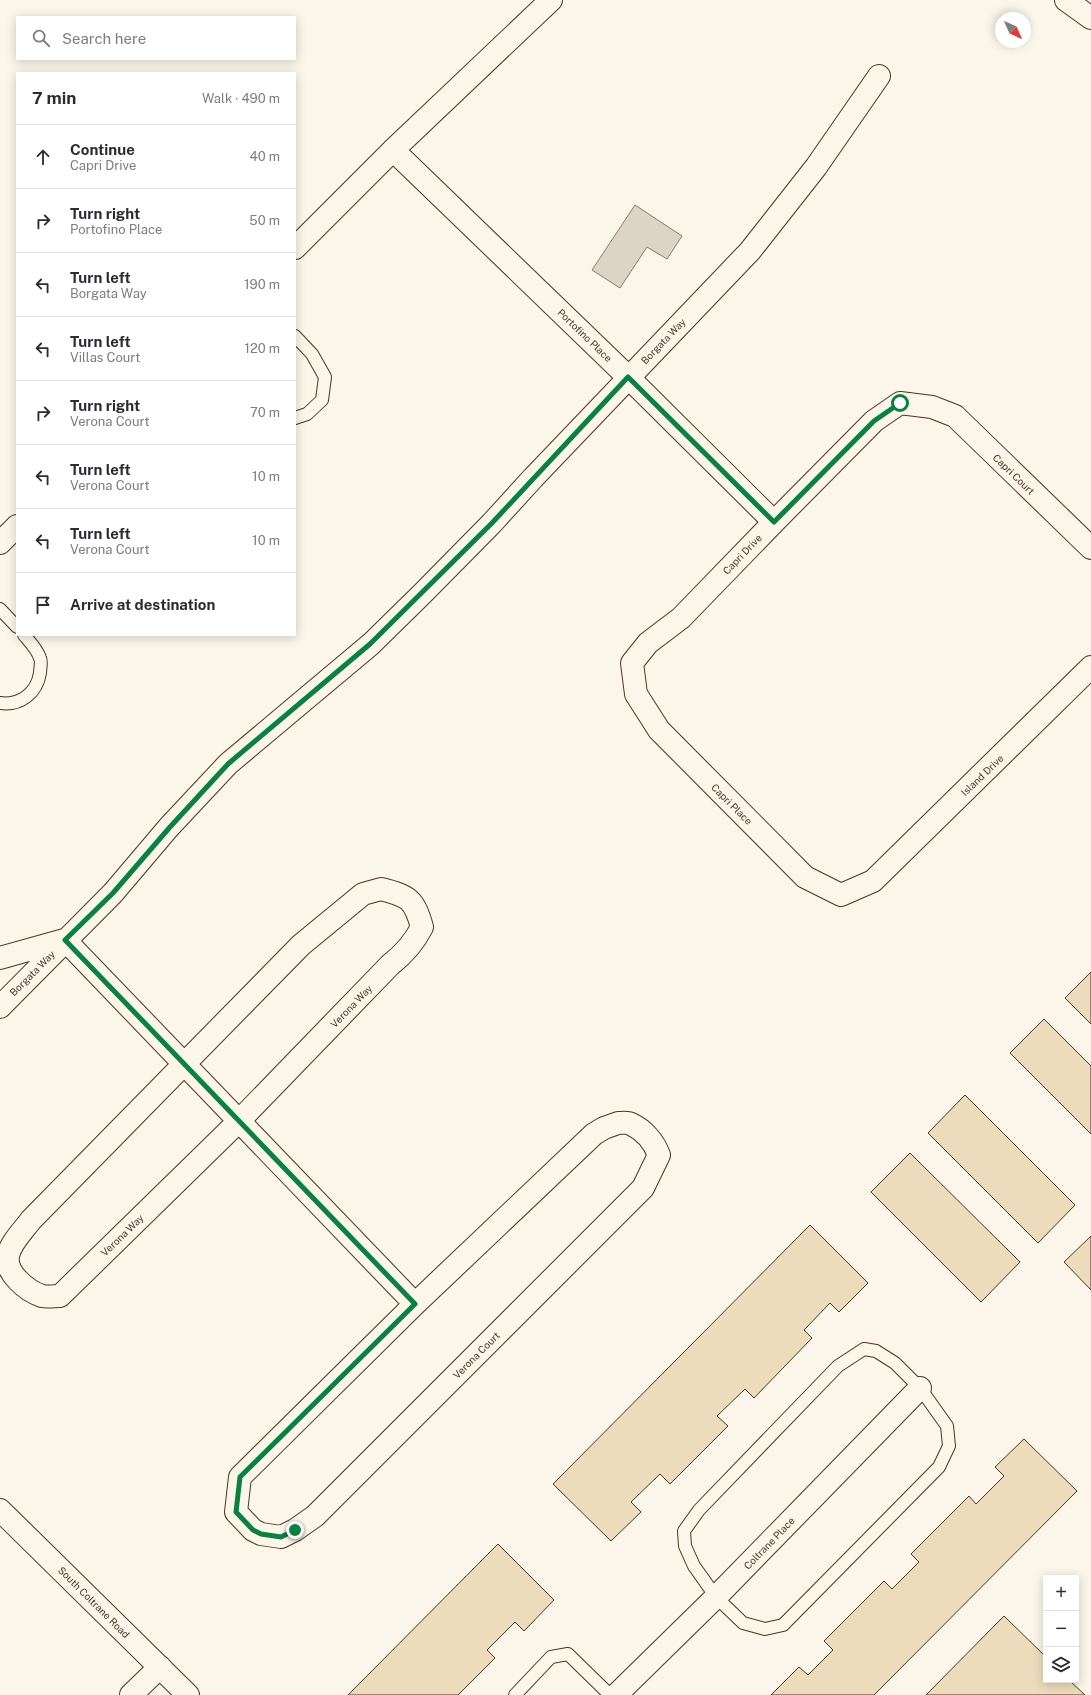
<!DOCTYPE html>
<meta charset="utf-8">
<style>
:root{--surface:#fff;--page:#f2f2f3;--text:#2b2b33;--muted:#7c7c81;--line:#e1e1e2}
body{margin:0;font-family:"Public Sans",sans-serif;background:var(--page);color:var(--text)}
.controls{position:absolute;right:12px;bottom:12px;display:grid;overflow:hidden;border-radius:0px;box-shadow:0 2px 10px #0003}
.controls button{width:36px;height:36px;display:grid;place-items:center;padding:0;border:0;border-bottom:1px solid var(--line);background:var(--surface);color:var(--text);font:20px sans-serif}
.compass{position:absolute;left:995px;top:12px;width:36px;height:36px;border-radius:50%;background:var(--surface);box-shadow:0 2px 10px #0003;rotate:135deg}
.stop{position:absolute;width:12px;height:12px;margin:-9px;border:3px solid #0b8043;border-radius:50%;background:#fff}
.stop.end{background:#0b8043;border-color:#fff;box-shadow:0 1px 4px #0008}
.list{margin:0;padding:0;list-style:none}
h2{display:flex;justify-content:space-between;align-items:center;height:52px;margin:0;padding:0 16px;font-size:17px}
h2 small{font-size:13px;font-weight:400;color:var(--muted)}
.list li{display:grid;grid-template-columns:26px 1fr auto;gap:12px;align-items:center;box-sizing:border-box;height:64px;padding:0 16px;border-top:1px solid var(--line)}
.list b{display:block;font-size:15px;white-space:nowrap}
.list p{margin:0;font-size:13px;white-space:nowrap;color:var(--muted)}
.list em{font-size:13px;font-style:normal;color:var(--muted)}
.icon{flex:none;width:22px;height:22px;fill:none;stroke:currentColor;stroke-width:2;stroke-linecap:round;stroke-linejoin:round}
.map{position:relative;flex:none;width:1091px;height:1695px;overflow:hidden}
.search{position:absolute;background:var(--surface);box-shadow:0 2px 10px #0003;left:16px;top:16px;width:280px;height:44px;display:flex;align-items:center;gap:10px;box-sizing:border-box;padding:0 14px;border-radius:0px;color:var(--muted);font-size:15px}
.panel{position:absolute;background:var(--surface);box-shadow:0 2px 10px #0003;left:16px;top:72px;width:280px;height:564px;border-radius:0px}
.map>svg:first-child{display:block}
.water{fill:#dcd4c6;stroke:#887966}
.building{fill:#ecdcbc;stroke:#4a3520}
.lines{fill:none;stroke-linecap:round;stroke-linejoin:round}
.service-casing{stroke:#4a3520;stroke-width:14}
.minor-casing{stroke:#4a3520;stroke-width:24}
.secondary-casing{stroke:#4a3520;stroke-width:24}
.service{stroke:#fbf6e9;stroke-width:12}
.minor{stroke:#fbf6e9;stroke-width:22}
.secondary{stroke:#fbf6e9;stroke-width:22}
.route{stroke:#0b8043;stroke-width:5}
.labels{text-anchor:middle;stroke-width:3;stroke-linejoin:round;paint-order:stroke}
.street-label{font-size:10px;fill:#4a3520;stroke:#fbf6e9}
</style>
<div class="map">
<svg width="1091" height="1695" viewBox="0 0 1091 1695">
<rect width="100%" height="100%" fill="#fbf6e9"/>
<path class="water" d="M635 205 682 236 667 259 647 247 620 288 592 270Z"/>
<path class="building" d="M1091 972V1024L1065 998Z
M1044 1019 1091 1066V1134L1010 1053Z
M965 1095 1075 1205 1038 1243 928 1133Z
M910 1153 1020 1262 981 1302 871 1192Z
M810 1225 868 1283 839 1312 830 1303 804 1330 812 1338 754 1398 745 1389 717 1416 728 1426 670 1484 660 1474 631 1502 641 1512 611 1541 553 1484Z
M1091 1236V1290L1064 1262Z
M1024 1439 1077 1491 874 1695H771L799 1667 808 1675 833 1650 824 1641 884 1581 892 1589 919 1562 911 1554 969 1496 976 1504 1004 1476 995 1467Z
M498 1544 554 1600 524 1631 515 1622 487 1650 495 1658 458 1695H348Z
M1004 1616 1046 1657V1680H1069L1085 1695H926Z"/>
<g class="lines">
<defs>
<path id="service" d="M295 336 312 354 325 377 322 400 307 414 295 418
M0 609 17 627
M0 703C20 706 37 693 40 673 40 668 42 662 40 658 37 649 30 642 24 635
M864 1349 876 1351 895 1363 920 1388 947 1426 949 1446 939 1467 783 1625 765 1629 743 1623 716 1597 694 1566 685 1546 684 1531 699 1510 838 1366Z
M515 1695 551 1657 568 1654 610 1695"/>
<path id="minor" d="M1066 0 1091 18
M393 150 628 377 774 522
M295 248 393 150 551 0
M0 543 17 526
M1091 548 955 416 932 407 900 403 874 421 774 522 681 618 648 643 632 663 636 694 659 730 805 877 841 895 873 881 1091 667
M381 889C409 896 414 899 422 927 414 943 404 954 390 965L239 1121 60 1296C55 1296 47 1297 42 1296 27 1291 5 1273 8 1256 10 1243 23 1231 31 1220L301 945 363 894Z
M65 940 415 1304
M0 958 64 940
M0 1007 113 893 169 827 228 764 371 644 422 594 492 523 533 478 750 251 816 167 879 76
M618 1123C622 1123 628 1122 631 1124 644 1130 654 1142 659 1155L643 1188 315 1516 295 1530 281 1537 261 1534 253 1530 236 1512 240 1477 415 1304 594 1134 604 1128Z
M131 1695 160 1667
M616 1695 716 1597 920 1388"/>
<path id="secondary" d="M0 1510 188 1695"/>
</defs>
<use href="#service" class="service-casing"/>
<use href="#minor" class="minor-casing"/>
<use href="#secondary" class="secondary-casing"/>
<use href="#service" class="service"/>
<use href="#minor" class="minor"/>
<use href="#secondary" class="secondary"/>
</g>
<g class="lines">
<path class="route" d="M295 1530 281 1537 261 1534 253 1530 236 1512 240 1477 415 1304 65 940 113 893 170 827 228 764 370 644 492 523 628 377 774 522 874 421 900 403"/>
</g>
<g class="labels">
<g class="street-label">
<text transform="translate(585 335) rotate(44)" y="4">Portofino Place</text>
<text transform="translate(663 341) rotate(-46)" y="4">Borgata Way</text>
<text transform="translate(1014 474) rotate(44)" y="4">Capri Court</text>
<text transform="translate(742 554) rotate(-46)" y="4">Capri Drive</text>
<text transform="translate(982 775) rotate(-44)" y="4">Island Drive</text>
<text transform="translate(732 804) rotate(45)" y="4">Capri Place</text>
<text transform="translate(32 973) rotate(-45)" y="4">Borgata Way</text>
<text transform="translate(351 1006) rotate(-46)" y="4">Verona Way</text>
<text transform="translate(122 1235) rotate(-44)" y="4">Verona Way</text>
<text transform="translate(476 1355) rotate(-45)" y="4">Verona Court</text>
<text transform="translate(769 1543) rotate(-46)" y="4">Coltrane Place</text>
<text transform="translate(94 1602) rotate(45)" y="4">South Coltrane Road</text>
</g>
</g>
</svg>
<div class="controls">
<button>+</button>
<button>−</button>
<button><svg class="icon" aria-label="layers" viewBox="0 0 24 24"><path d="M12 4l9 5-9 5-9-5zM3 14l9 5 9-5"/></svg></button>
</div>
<svg class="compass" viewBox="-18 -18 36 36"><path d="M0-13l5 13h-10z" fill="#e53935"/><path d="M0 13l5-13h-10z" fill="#7c7c81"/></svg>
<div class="stop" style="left:900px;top:403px"></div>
<div class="stop end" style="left:295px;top:1530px"></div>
<div class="search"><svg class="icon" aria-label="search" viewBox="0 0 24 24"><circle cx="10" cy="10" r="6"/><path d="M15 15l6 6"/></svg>Search here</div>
<section class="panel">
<h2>7 min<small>Walk · 490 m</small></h2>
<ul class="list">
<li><svg class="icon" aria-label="ahead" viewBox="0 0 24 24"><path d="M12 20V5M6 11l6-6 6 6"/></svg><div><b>Continue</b><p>Capri Drive</p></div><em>40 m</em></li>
<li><svg class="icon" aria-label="right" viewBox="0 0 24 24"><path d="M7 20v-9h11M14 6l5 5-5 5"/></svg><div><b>Turn right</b><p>Portofino Place</p></div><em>50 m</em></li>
<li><svg class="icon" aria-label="left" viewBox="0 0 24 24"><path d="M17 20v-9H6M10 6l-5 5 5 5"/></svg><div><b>Turn left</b><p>Borgata Way</p></div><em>190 m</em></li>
<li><svg class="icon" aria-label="left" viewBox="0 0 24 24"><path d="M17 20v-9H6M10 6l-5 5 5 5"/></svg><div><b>Turn left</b><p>Villas Court</p></div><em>120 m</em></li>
<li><svg class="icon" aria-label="right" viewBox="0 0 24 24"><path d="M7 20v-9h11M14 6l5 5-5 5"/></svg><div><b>Turn right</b><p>Verona Court</p></div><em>70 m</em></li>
<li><svg class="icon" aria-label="left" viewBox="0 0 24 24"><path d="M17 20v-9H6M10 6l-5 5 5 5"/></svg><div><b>Turn left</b><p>Verona Court</p></div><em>10 m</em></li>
<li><svg class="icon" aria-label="left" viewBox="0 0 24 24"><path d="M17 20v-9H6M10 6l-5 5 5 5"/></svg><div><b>Turn left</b><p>Verona Court</p></div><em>10 m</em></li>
<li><svg class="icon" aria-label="arrive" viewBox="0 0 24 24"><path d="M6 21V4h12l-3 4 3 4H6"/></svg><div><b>Arrive at destination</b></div></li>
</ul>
</section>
</div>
